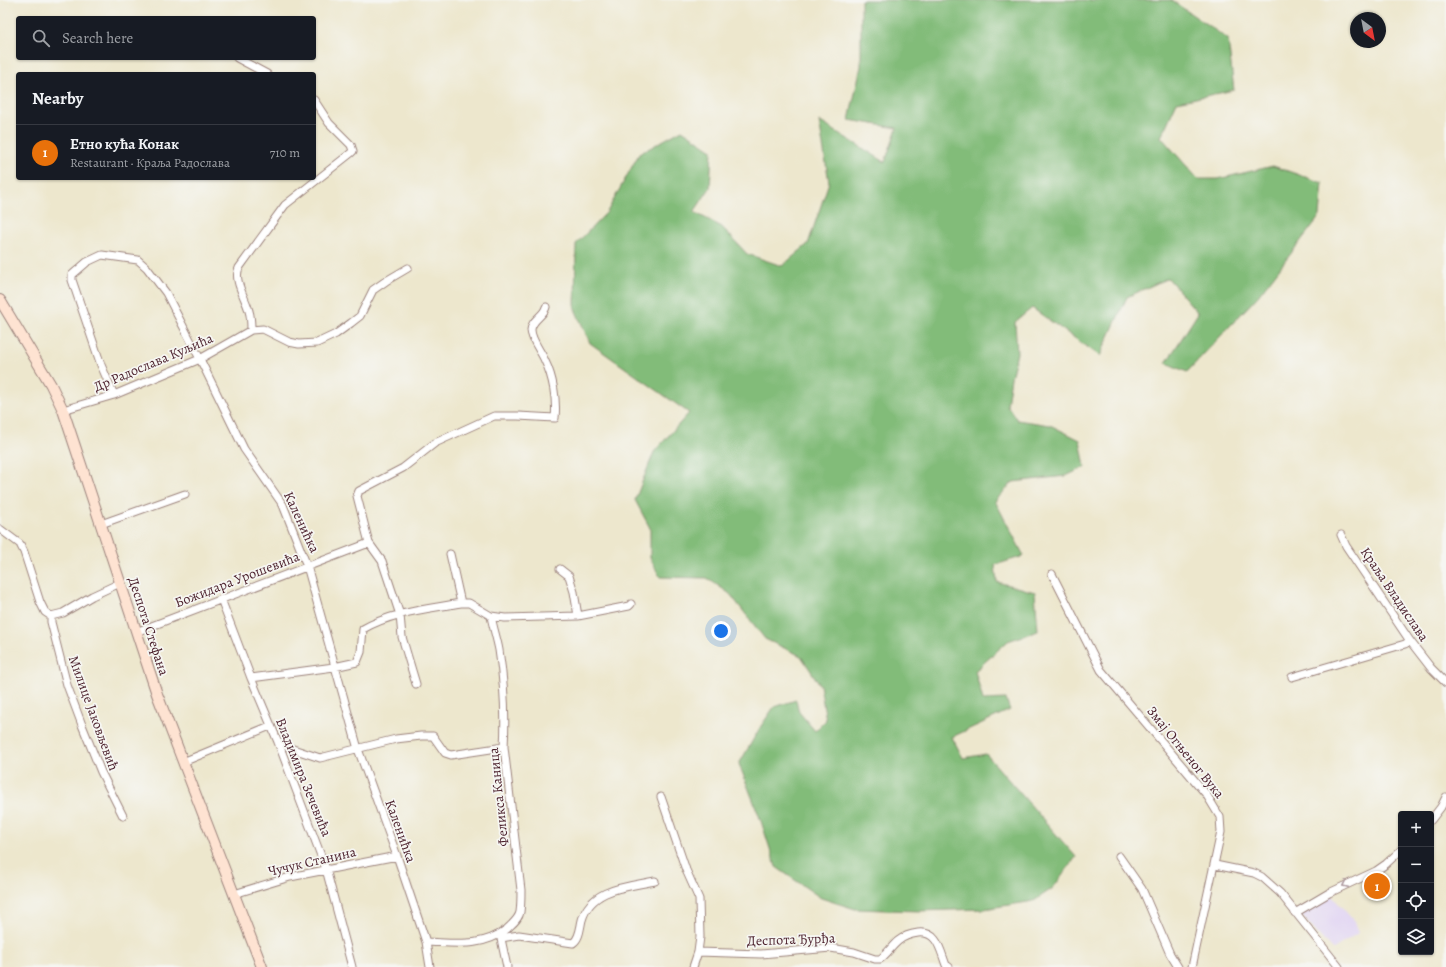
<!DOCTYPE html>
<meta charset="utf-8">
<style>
:root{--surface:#171b24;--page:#20242c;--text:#f1f3f6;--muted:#9ea1a6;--line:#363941;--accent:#8c9099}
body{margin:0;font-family:Alegreya,serif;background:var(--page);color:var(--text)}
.controls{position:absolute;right:12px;bottom:12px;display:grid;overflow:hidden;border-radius:4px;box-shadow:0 1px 3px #0004}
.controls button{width:36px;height:36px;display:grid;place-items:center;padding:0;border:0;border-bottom:1px solid var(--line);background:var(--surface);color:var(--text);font:20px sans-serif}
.compass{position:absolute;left:1350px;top:12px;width:36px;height:36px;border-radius:50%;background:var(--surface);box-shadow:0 1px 3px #0004;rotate:148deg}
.you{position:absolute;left:721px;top:631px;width:14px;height:14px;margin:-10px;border:3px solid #fff;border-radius:50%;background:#1a73e8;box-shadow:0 0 0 6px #1a73e833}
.badge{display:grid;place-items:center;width:26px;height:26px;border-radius:50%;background:var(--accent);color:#fff;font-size:13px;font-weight:700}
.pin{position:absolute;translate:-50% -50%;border:2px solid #fff;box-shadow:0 1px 4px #0006}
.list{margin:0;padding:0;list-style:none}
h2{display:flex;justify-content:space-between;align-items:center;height:52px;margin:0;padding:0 16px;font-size:17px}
h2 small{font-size:13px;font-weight:400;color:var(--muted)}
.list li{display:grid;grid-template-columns:26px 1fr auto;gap:12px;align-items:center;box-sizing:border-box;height:56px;padding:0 16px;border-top:1px solid var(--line)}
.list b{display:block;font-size:15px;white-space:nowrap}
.list p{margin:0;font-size:13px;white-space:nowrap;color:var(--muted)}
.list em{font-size:13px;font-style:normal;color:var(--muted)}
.icon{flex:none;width:22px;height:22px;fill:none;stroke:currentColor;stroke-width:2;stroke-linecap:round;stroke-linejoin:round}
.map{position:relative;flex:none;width:1446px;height:967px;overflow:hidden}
.search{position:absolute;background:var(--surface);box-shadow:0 1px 3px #0004;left:16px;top:16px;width:300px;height:44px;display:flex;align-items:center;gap:10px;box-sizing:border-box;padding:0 14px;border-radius:4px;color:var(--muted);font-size:15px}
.panel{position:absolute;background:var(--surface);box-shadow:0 1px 3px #0004;left:16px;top:72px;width:300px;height:108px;border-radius:4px}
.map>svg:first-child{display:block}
.built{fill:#e1d4f3}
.forest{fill:#82bc79;stroke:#666e52}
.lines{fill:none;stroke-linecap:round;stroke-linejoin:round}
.street-casing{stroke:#9c837c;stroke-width:9}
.secondary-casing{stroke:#9c837c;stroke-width:12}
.street{stroke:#fff;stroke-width:7}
.secondary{stroke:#fee3d2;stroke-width:10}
.oneway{stroke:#ae9aa0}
.labels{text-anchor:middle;stroke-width:3.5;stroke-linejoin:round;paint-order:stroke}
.street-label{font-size:14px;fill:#4a1f2b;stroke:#f6f6f2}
</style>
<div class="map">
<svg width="1446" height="967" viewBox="0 0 1446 967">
<rect width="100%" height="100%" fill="#f6f6f2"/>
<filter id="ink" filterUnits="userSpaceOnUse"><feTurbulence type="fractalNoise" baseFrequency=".025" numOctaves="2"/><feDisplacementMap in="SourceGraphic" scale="8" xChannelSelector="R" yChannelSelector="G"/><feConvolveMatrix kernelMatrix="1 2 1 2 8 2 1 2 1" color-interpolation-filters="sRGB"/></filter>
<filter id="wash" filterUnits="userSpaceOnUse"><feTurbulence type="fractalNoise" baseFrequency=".012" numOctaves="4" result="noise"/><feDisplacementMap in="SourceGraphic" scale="16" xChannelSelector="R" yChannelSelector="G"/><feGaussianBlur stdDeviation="0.9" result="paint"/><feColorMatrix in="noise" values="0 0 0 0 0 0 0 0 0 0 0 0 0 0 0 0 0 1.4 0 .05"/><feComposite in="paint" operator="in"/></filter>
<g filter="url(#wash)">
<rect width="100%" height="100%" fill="#ede7cd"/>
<path class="built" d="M1331 895 1354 921 1358 933 1332 950 1302 916V911Z"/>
<path class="forest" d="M861 0H1171L1228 39 1234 90 1177 102 1161 137 1198 179H1218L1273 166 1323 183 1320 216 1258 296 1187 372 1166 363 1198 313 1168 278 1127 297 1100 356 1032 308 1015 322 1017 353 1011 378 1007 405 1017 420 1050 425 1080 440 1085 467 1066 476 1013 482 995 501 1024 556 995 565 997 582 1035 592 1038 631 1008 641 975 671 983 700 1006 699 1010 710 952 737 963 758 986 754 1076 857 1053 888 1034 901 984 909 919 911 855 909 821 898 776 867 760 818 739 764 761 726 774 707 796 700 799 712 815 731 826 720 820 685 801 656 765 639 730 594 707 578 660 577 650 558V528L635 500 654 452 689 413 590 343 575 309 576 244 607 212 639 154 682 130 712 150 710 188 694 212 722 227 747 254 782 266 808 244 829 182 819 121 885 162 897 128 849 120 861 66Z"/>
</g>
<g filter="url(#ink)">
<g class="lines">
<defs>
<path id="street" d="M237 58 267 74
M251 330C251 323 251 317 249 311 246 299 233 280 239 268L285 205 351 153 353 151 351 145 329 123 314 100
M114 395 101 365 72 280V275L87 262 102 255 138 260 147 268 166 293 200 359 244 449 283 505 307 566 358 749 397 856 426 942 430 967
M63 410 114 395 200 359 251 330 263 329 289 342 299 344 317 343 336 334 351 323 360 316 373 290 386 281 408 268
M101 524 185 494
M0 529 20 544 24 552 40 602 45 612 51 616 63 613 92 596 120 583
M1341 535 1346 546 1410 641 1431 668 1446 683
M450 554 461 603
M560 569 569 576 574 592 578 616
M1052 574 1101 670 1206 794 1220 817 1221 832 1192 967
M221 599 251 678 278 742 326 869 352 967
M51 616V622L67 685 82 725 101 772 123 816
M136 632 369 543
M1292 677 1405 644 1410 641
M251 678 334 667 357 662 361 652 363 629C392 612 428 609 461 603H469L491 616 505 618 578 616 629 606 631 604
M416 684 402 637 400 615 382 561 369 543 357 496 359 491 403 468 435 443 494 416H518L555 418C557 400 553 377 545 361 541 351 531 340 531 330 531 320 544 316 546 307
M278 742H280L290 748 320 758 396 739 421 736H433L445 753 451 755 504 747
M183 762 270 726
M661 797 686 870 699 899 700 937 698 952 693 967
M1431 820 1441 807 1446 797
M1119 856 1142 889 1170 954 1178 967
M1215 865 1254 873 1262 877 1280 893 1339 967
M234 894 290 877 397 856
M1295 913 1329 893 1376 871 1386 864 1401 850
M500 934 507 967
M501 938 519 935 573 943C580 938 580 928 582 920 591 888 627 887 655 881
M426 942C456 943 482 948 507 929 512 924 519 919 520 912 521 905 521 897 521 890L504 747C506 714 504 682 499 650 497 639 493 627 491 616
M698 952 761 954 831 948 854 952 875 959H880C887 954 891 947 898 941 904 936 910 934 918 933 938 931 940 950 946 965L949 967"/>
<path id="secondary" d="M0 300 51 385 63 410 157 694 262 967"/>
</defs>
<use href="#street" class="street-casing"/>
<use href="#secondary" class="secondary-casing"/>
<use href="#street" class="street"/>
<use href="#secondary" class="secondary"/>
</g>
<defs><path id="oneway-chevron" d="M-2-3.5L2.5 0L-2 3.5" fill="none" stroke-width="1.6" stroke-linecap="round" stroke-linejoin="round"/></defs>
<use class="oneway" href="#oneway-chevron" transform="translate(1345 885) rotate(155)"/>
</g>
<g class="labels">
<g class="street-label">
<text transform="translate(153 362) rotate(-23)" y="5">Др Радослава Куљића</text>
<text transform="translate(302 522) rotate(65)" y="5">Каленићка</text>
<text transform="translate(237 579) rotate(-21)" y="5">Божидара Урошевића</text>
<text transform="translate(1395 594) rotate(56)" y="5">Краља Владислава</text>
<text transform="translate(149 626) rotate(72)" y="5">Деспота Стефана</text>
<text transform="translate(94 713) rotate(70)" y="5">Милице Јаковљевић</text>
<text transform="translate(1186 752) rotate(51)" y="5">Змај Огњеног Вука</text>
<text transform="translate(304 777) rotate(68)" y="5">Владимира Зечевића</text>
<text transform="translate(498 797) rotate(-96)" y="5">Феликса Каница</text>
<text transform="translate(401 831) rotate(70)" y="5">Каленићка</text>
<text transform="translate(312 861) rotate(-13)" y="5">Чучук Станина</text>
<text transform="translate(791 939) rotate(-2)" y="5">Деспота Ђурђа</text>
</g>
</g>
</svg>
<div class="controls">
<button>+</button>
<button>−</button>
<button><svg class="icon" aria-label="locate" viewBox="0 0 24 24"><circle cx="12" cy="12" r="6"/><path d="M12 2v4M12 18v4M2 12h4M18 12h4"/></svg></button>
<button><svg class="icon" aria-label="layers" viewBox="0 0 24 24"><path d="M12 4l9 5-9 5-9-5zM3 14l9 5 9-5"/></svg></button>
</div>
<svg class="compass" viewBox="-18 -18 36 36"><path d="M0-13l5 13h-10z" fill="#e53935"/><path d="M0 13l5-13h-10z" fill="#9ea1a6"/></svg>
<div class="you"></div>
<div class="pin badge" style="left:1377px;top:886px;background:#e8710a">1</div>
<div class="search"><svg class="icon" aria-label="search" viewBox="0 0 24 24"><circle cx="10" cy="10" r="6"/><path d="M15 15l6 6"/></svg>Search here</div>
<section class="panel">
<h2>Nearby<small></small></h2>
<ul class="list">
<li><span class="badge" style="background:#e8710a">1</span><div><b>Етно кућа Конак</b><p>Restaurant · Краља Радослава</p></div><em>710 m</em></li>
</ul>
</section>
</div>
